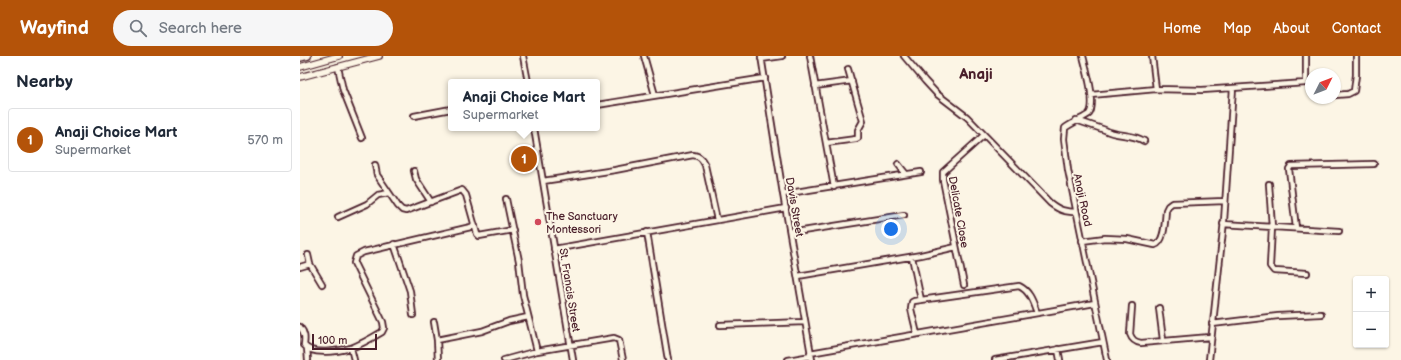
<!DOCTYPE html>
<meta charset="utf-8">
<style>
:root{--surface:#fff;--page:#f6f6f7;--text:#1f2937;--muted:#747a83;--line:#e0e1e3;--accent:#b45309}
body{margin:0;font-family:"Balsamiq Sans",sans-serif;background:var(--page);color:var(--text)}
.controls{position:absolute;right:12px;bottom:12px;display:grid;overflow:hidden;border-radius:4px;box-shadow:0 1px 3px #0004}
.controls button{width:36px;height:36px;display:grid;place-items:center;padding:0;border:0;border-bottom:1px solid var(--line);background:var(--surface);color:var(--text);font:20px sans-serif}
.compass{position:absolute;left:1005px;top:12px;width:36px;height:36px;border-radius:50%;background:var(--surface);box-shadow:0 1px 3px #0004;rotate:48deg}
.scale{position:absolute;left:12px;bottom:10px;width:65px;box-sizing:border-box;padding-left:4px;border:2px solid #4a1f2b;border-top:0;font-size:11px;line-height:14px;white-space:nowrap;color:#4a1f2b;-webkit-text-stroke:3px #fcf5e5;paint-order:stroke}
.you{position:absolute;left:591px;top:173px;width:14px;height:14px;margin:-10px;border:3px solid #fff;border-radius:50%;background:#1a73e8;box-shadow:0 0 0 6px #1a73e833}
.badge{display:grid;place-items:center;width:26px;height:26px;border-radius:50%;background:var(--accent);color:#fff;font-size:13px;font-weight:700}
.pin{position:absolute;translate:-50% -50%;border:2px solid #fff;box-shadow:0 1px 4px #0006}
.popup{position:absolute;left:148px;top:23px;width:152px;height:52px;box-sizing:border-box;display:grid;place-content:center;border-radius:4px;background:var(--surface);filter:drop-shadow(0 1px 3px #0005);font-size:13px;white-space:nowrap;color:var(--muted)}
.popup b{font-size:15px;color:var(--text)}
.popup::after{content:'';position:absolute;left:50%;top:100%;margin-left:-8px;border:8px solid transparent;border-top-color:var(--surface)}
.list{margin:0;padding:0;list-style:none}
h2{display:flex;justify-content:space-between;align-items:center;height:52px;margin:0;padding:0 16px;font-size:17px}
h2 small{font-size:13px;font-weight:400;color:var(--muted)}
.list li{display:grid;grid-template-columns:26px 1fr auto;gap:12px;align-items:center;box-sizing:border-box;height:64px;margin:0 8px 8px;padding:0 8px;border:1px solid var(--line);border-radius:4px}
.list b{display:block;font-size:15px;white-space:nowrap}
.list p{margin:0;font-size:13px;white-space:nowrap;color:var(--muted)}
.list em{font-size:13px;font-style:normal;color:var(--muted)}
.icon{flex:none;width:22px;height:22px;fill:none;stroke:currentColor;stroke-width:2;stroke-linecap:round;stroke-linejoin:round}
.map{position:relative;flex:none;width:1101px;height:304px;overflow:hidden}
header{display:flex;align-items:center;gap:24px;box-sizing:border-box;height:56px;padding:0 20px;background:var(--accent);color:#fff}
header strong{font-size:19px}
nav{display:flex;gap:22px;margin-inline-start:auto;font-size:14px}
.search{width:280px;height:36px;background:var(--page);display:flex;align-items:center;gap:10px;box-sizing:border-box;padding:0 14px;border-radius:22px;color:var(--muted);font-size:15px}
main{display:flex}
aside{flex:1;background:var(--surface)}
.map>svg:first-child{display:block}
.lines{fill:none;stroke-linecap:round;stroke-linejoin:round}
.minor-casing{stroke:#4a1f2b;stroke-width:8}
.major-casing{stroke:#4a1f2b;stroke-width:8}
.minor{stroke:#fcf5e5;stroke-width:4.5}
.major{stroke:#fcf5e5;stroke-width:5.5}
.poi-dot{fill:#d1495b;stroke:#fcf5e5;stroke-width:1.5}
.labels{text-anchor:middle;stroke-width:4;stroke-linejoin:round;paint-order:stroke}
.street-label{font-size:11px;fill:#4a1f2b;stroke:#fcf5e5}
.poi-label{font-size:11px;fill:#4a1f2b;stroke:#fcf5e5;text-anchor:start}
.district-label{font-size:15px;font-weight:bold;fill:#4a1f2b;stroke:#fcf5e5}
</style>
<header>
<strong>Wayfind</strong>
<div class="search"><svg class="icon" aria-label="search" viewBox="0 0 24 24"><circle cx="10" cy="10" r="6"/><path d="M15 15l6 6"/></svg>Search here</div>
<nav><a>Home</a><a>Map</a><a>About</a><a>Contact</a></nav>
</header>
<main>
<aside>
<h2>Nearby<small></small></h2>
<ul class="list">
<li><span class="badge">1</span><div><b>Anaji Choice Mart</b><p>Supermarket</p></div><em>570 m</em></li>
</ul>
</aside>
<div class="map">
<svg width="1101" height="304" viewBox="0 0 1101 304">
<rect width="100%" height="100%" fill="#fcf5e5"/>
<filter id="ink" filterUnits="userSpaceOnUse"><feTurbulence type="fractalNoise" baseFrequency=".025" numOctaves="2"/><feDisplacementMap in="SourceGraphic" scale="8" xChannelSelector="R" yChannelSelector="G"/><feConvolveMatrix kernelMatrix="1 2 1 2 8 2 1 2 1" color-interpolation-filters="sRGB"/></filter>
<g filter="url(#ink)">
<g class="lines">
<defs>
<path id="minor" d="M223 0 228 26
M344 0 355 39
M461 0 483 138 512 304
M510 0 534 131
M604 0 625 25 637 38 667 61 750 147C759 154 765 156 776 156
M783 0C786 12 797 48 789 58 787 60 770 68 765 72L764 83 768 114 807 304
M852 0 856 33
M461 3 482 0
M38 11 43 34 62 82
M515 30 552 25
M791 39 856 33 902 34 1006 27V0
M1035 39 1048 38 1054 35 1056 19V0
M297 49 465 22
M114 60 151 53
M776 64 805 74C817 81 831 77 844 85
M234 72 273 304
M526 87 556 83 558 82V74L563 65 548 13
M598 108 606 118
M75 109 77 119 98 150 102 154 106 155 162 134 166 139 177 178 179 180 213 174
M114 115 116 123 131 146
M243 125 315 114 393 99C400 100 402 103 405 109L417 164
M969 128 972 171 970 210 974 215 1007 217
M483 138 621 116
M206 143 219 205 223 239 237 295
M38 161 67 148 78 139 89 137
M923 168 1039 175
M996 172 989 113 991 110 1074 108
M347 176 368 304
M490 177 604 159
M782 185 805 182 827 183 855 189C865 186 865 164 866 154L868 150 872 147 925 145
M94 188 110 235 113 259
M254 193 486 152
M8 199 10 208
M612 201 621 244
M0 211 10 208 22 228
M498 220 621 199 656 191
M664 229 643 124V116L684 79
M832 250 830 278C832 284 835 286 841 287L910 281
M859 252 863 284
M134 266 137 284 182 275 209 265 228 261
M912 268 978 260 1021 258
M420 269 505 266
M0 271C5 277 5 282 4 289 12 300 39 295 51 292 62 288 72 282 82 276L84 272 83 266 54 207 56 200 64 196 175 170
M617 278 611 253 612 246 614 245 719 230C730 235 733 246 737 257
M137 284 138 304
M7 292 8 304
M51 292 54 304
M758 293 760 304
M510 297 795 247
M204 304 237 295 314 282 319 284 323 304
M488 304 511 300
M695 304 803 286
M909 304 924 165 933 32"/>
<path id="major" d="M0 2 8 0
M0 11 39 0
M0 21 79 0"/>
</defs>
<use href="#minor" class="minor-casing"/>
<use href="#major" class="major-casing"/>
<use href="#minor" class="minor"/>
<use href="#major" class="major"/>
</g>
</g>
<circle class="poi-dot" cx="238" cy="166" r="4"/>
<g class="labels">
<g class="street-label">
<text transform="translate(783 144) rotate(78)" y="4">Anaji Road</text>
<text transform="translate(495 151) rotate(80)" y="4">Davis Street</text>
<text transform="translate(659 156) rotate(80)" y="4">Delicate Close</text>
<text transform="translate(270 234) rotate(81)" y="4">St. Francis Street</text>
</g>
<g class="poi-label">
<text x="246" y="164">The Sanctuary<tspan x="246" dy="13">Montessori</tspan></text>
</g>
<g class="district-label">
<text x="676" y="23">Anaji</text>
</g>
</g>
</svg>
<div class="controls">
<button>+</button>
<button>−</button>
</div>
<svg class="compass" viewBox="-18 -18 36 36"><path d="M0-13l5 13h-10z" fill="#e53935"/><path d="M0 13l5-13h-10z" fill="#747a83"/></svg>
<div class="scale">100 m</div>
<div class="you"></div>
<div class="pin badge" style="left:224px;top:103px">1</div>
<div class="popup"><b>Anaji Choice Mart</b>Supermarket</div>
</div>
</main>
